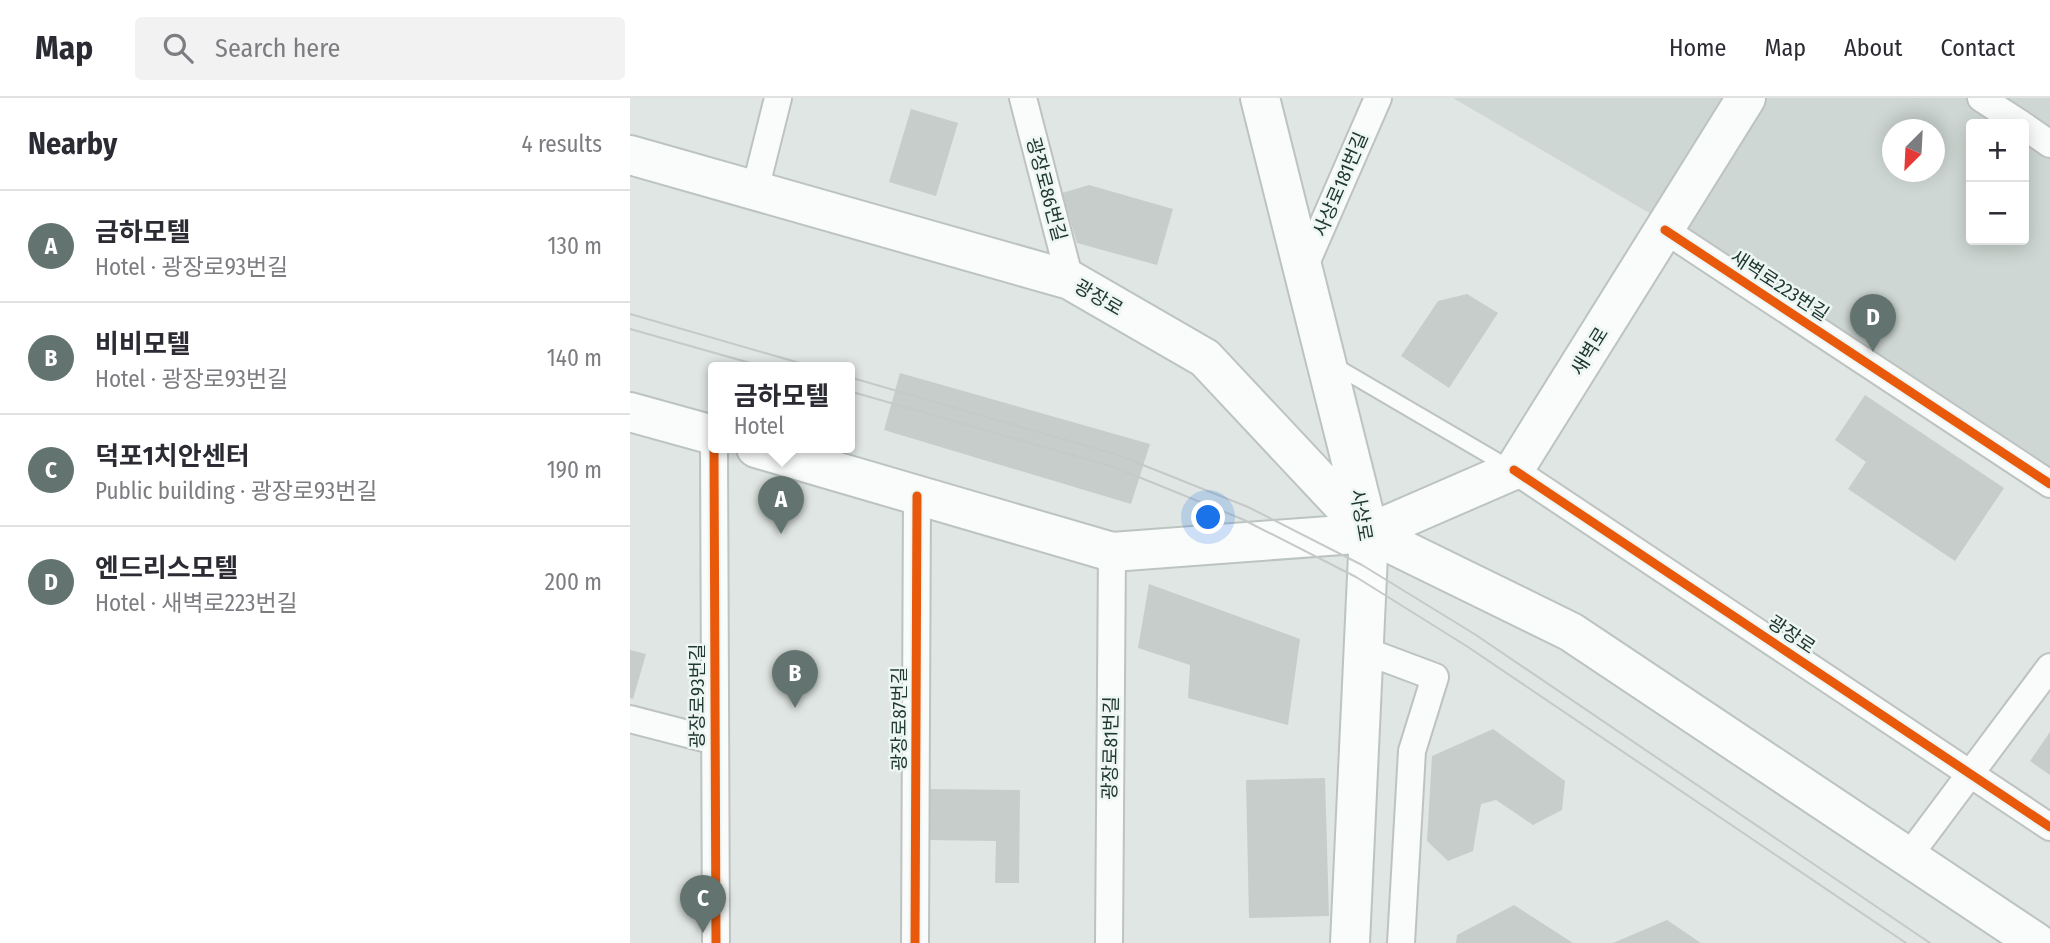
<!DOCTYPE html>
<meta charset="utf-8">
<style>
:root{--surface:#fff;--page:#f2f2f3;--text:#2b2b33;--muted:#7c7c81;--line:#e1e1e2;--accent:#637470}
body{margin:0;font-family:"Fira Sans Condensed","Noto Sans KR",sans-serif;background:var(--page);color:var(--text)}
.controls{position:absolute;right:21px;top:21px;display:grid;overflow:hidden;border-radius:7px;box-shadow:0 4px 18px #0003}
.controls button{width:63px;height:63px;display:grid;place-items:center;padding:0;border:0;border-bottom:2px solid var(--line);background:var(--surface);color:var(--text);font:35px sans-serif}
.compass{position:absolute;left:1252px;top:21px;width:63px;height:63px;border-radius:50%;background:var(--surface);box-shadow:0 4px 18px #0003;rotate:204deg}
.you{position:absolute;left:579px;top:420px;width:24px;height:24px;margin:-18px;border:5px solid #fff;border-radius:50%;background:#1a73e8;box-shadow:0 0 0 10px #1a73e833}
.badge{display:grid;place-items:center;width:46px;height:46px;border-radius:50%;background:var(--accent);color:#fff;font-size:23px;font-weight:700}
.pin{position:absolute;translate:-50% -58px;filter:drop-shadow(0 2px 4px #0008)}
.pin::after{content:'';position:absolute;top:37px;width:24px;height:21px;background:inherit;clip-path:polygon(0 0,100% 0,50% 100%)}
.popup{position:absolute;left:78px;top:264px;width:147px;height:91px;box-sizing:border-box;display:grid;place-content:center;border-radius:7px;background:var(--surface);filter:drop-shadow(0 2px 5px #0005);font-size:23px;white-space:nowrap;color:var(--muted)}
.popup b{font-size:26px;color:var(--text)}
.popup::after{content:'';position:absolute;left:50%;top:100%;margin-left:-14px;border:14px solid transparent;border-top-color:var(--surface)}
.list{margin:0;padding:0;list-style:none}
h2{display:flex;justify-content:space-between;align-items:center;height:91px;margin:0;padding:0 28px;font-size:30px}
h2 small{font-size:23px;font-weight:400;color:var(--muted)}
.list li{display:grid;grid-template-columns:46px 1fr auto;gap:21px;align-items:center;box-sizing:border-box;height:112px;padding:0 28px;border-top:2px solid var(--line)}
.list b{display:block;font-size:26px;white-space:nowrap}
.list p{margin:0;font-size:23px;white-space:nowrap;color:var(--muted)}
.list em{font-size:23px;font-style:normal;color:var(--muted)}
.icon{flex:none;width:38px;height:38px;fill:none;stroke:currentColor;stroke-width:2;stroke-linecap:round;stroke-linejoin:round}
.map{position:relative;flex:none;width:1420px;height:845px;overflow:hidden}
header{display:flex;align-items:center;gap:42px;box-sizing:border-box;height:98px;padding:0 35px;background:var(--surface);border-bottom:2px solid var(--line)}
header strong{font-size:33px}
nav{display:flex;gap:38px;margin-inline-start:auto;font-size:24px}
.search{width:490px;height:63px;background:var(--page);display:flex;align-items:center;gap:18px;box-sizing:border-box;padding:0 24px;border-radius:7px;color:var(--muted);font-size:26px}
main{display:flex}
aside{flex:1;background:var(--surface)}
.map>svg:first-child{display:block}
.built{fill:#ced7d3;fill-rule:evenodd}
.building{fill:#c7cdcb}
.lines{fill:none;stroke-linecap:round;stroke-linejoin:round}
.service-casing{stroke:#bdc3c0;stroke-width:18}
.minor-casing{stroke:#bdc3c0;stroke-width:30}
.secondary-casing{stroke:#bcc4c1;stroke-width:42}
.service{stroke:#fafbfb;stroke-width:14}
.minor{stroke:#fafbfb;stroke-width:26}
.secondary{stroke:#fafbfb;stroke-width:38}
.tram{stroke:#c5c9c8;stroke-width:2}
.cycleway-casing{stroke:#edf6f2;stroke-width:13}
.cycleway{stroke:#e8590c;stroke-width:9}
.labels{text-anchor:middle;stroke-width:5;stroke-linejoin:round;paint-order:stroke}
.street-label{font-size:19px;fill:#203732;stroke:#edf6f2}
</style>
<header>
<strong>Map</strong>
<div class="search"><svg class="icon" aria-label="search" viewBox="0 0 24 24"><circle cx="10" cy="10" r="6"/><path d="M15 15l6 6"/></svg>Search here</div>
<nav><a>Home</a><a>Map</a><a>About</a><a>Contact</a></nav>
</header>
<main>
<aside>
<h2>Nearby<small>4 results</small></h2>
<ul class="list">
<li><span class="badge">A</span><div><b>금하모텔</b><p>Hotel · 광장로93번길</p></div><em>130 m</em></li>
<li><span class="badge">B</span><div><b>비비모텔</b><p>Hotel · 광장로93번길</p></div><em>140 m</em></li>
<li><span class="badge">C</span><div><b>덕포1치안센터</b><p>Public building · 광장로93번길</p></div><em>190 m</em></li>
<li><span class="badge">D</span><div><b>엔드리스모텔</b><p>Hotel · 새벽로223번길</p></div><em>200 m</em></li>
</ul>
</aside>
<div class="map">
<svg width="1420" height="845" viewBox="0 0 1420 845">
<rect width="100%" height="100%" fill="#e0e6e3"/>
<path class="built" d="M823 0H1420V374L1166 201ZM1341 26H1394V142H1341ZM1262 32H1304V74H1262Z"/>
<path class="building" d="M281 11 328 25 306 98 259 84Z
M459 87 543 111 527 167 447 145 432 95Z
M837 196 868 215 819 290 771 258 808 203Z
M270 275 520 346 501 406 254 332Z
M1235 297 1374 390 1325 463 1218 391 1236 364 1205 342Z
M519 486 670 541 658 627 558 600 560 567 508 550Z
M0 552 16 556 3 601 0 600Z
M863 631 935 683 932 712 903 727 866 702 851 706 843 753 818 763 797 743 802 658Z
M1420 634V677L1400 663Z
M695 680 699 818 619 820 616 682Z
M298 691 390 692 389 785H365L366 743 297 742Z
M884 807 943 845H826L827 837Z
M1037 822 1071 845H983Z"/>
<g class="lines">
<defs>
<path id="service" d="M704 267 880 370"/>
<path id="minor" d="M393 0 440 182
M1351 0 1391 26
M1394 28 1420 46
M125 92 148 0
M1035 132 1420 386
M673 172 748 0
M84 350 86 845
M884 372 1420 729
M733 552 805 579 782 653 771 845
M0 621 85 643
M1278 759 1420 569
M285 845 287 398
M479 845 482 454"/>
<path id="secondary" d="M630 0 739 435 720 845
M0 57 440 182 575 260 739 435 482 454 126 350
M0 314 83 337
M739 435 941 534 1407 845
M739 435 884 372 1116 0"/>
</defs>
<use href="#service" class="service-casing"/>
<use href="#minor" class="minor-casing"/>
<use href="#secondary" class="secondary-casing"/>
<use href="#service" class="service"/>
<use href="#minor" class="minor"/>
<use href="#secondary" class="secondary"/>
<path class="tram" d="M0 216 187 270
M0 231 138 270
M219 279 488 357 618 409 732 467 846 537 1300 845
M219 293 484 369 612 421 726 479 838 549 1276 845"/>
<defs>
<path id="cycleway" d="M1035 132 1420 386
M84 350 86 845
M884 372 1420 729
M285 845 287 398"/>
</defs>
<use href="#cycleway" class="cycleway-casing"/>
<use href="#cycleway" class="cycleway"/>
</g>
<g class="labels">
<g class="street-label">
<text transform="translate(710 86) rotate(-67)" y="7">사상로181번길</text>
<text transform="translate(417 91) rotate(75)" y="7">광장로86번길</text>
<text transform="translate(1150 187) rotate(33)" y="7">새벽로223번길</text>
<text transform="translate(469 199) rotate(30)" y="7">광장로</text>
<text transform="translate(959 253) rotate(-58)" y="7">새벽로</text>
<text transform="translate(732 417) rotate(80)" y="7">사상로</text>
<text transform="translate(1162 536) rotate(34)" y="7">광장로</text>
<text transform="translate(67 598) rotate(-90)" y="7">광장로93번길</text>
<text transform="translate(269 621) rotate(-90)" y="7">광장로87번길</text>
<text transform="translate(480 650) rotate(-89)" y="7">광장로81번길</text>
</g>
</g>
</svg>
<div class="controls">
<button>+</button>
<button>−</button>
</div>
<svg class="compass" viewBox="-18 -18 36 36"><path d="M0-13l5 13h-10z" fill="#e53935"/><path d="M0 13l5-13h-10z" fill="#7c7c81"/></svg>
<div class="you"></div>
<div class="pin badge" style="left:151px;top:436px">A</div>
<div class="popup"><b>금하모텔</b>Hotel</div>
<div class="pin badge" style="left:165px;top:610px">B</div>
<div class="pin badge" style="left:73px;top:835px">C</div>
<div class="pin badge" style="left:1243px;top:254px">D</div>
</div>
</main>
